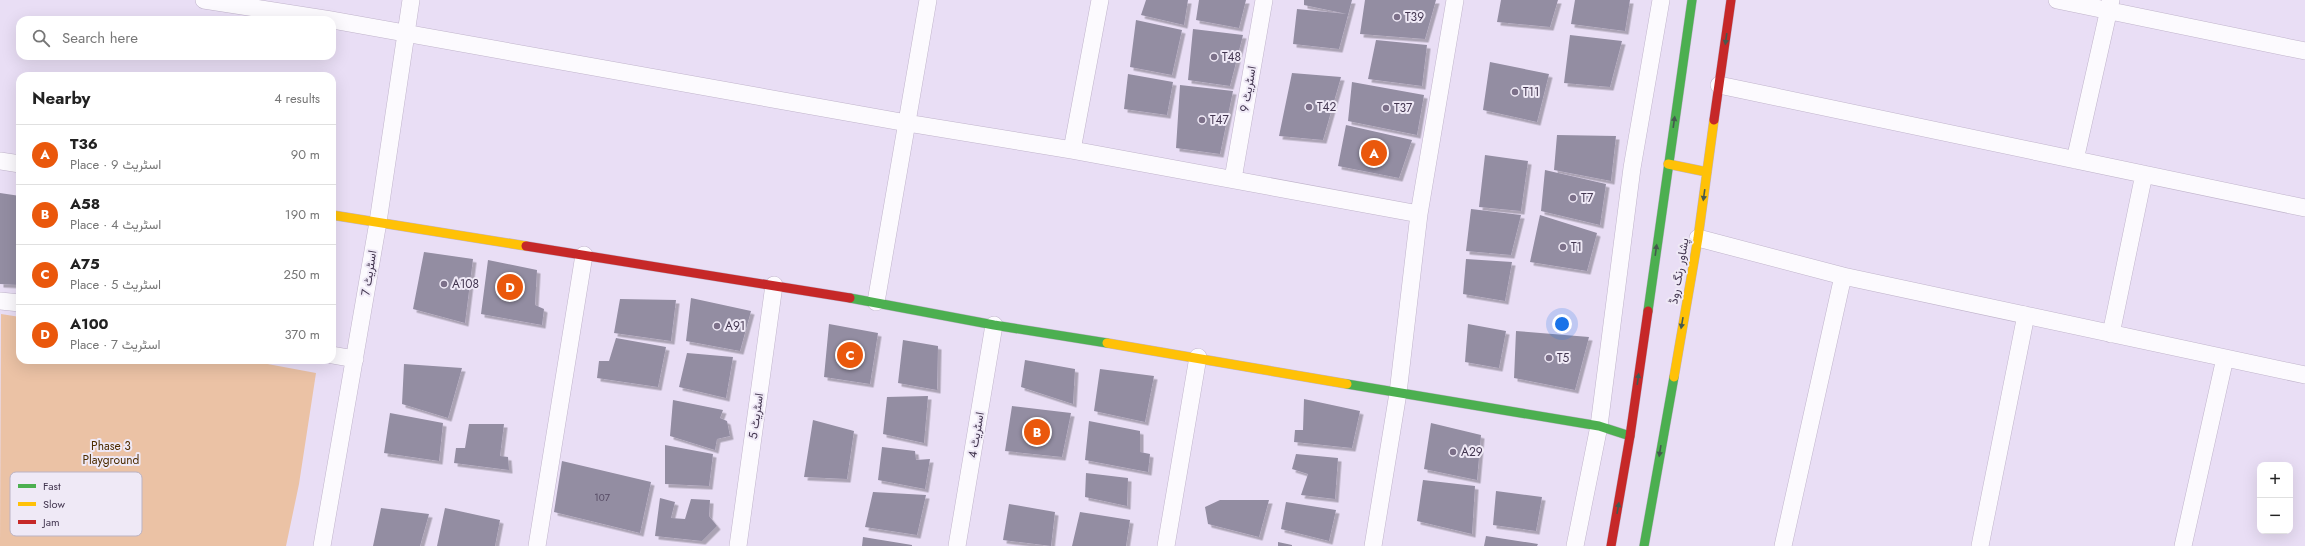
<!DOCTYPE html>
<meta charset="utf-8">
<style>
:root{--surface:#fff;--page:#f6f6f6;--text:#222;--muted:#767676;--line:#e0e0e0;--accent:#ea580c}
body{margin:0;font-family:Jost,Vazirmatn,sans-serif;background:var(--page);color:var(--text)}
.controls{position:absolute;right:12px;bottom:12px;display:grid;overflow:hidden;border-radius:8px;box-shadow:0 4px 16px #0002}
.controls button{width:36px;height:36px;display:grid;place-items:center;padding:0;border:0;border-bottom:1px solid var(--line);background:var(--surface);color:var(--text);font:20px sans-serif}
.you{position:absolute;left:1562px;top:324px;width:14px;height:14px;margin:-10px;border:3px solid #fff;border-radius:50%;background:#1a73e8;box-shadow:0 0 0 6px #1a73e833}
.badge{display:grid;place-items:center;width:26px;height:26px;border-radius:50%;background:var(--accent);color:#fff;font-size:13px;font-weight:700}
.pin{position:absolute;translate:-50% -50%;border:2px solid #fff;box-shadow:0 1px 4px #0006}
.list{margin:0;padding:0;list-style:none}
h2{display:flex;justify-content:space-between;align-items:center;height:52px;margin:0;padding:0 16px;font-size:17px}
h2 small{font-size:13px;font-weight:400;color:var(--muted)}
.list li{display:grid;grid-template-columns:26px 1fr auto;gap:12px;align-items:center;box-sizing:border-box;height:60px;padding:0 16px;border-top:1px solid var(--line)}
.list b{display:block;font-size:15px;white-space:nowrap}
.list p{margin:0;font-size:13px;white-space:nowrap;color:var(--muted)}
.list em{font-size:13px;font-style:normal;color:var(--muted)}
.icon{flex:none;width:22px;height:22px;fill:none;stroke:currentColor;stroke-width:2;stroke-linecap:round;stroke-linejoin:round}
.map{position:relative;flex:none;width:2305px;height:546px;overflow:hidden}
.search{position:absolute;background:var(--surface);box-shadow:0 4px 16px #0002;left:16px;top:16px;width:320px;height:44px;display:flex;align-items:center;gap:10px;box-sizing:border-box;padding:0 14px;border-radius:12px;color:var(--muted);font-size:15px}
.panel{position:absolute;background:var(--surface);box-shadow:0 4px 16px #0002;left:16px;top:72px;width:320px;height:292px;border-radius:12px}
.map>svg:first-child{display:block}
.green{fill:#ebc2a5}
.building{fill:#938da2;filter:url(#shadow)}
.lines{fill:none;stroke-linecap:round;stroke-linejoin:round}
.street-casing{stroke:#c0b4cb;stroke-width:18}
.fast-casing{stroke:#c0b4cb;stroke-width:10}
.slow-casing{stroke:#c0b4cb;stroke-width:10}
.jam-casing{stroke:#c0b4cb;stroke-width:10}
.street{stroke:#fcfafe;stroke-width:17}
.fast{stroke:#4caf50;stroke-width:9}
.slow{stroke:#ffc107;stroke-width:9}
.jam{stroke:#c62828;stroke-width:9}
.oneway{fill:#455a4f}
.poi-dot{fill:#7c7089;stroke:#efe9f6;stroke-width:1.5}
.labels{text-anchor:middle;stroke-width:4;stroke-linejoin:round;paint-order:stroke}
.number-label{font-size:10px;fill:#564b64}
.poi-label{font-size:12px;fill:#42354f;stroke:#efe9f6;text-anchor:start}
.street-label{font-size:12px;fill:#42354f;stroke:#efe9f6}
.park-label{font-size:12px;fill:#4d2c00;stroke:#efe9f6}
.key{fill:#efe9f6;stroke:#bbb3c4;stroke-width:1}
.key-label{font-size:11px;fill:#42354f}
</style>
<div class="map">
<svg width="2305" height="546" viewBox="0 0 2305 546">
<defs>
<filter id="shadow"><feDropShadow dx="3.5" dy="3.5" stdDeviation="0" flood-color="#0004"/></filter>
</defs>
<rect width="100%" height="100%" fill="#e9def5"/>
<path class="green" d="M1 314 20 317V360H246L316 373 299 484 286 546H0Z"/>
<path class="building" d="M1146 0H1188L1184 25 1141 15Z
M1199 0H1246L1239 28 1196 20Z
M1304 0H1352L1339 49 1293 44 1297 9 1347 14 1304 5Z
M1365 0H1436L1425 39 1360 34Z
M1501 0H1558L1550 27 1497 22Z
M1575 0H1630L1625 31 1571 24Z
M1136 20 1182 30 1172 75 1130 67Z
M1193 29 1243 35 1230 86 1188 80Z
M1570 35 1622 41 1610 87 1564 83Z
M1376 40 1427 45 1422 86 1368 79Z
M1490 62 1549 74 1537 122 1483 110Z
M1292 73 1341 77 1323 140 1279 136Z
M1128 74 1173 82 1167 115 1124 109Z
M1352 82 1424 95 1417 135 1348 121Z
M1180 85 1233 91 1220 154 1176 148Z
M1346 125 1412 140 1399 178 1338 166Z
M1557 135 1616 136 1611 181 1554 170Z
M1485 155 1528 161 1521 211 1479 207Z
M1545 170 1606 184 1600 225 1541 211Z
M0 193 20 196V285L0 284Z
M1471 209 1521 215 1511 255 1466 251Z
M1540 215 1597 233 1587 271 1530 262Z
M424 252 473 259 465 323 413 309Z
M1466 259 1512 262 1505 301 1463 294Z
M488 260 537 270 535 305 544 309 542 325 481 314Z
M691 298 751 311 740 351 686 341Z
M620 299 676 300 671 341 614 333Z
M829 324 878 333 870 384 824 377Z
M1468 324 1506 331 1499 368 1465 362Z
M1516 331 1589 337 1575 390 1514 378Z
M616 338 666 347 658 387 597 378 599 361H609Z
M903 340 938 346 937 390 898 383Z
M687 353 733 357 726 398 679 387Z
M1025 360 1075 369 1073 404 1021 387Z
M404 364 462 368 448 418 402 404Z
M1100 369 1154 376 1145 422 1094 411Z
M928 396 924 443 883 434 887 397Z
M1304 399 1360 411 1352 448 1294 442 1295 430H1303Z
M673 400 723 410 720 418 727 421 730 436 717 439 715 450 670 436Z
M1012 406 1071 413 1062 457 1005 451Z
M390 413 443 423 439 461 384 453Z
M813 420 854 431 847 479 804 477Z
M1089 421 1140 431V452L1150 454 1148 472 1085 460Z
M1431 423 1481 435 1477 480 1424 469Z
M469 424H504L500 456 508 457 509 470 454 463 456 448H465Z
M665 445 713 454 709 486 665 484Z
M882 447 915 451 916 460 930 459 925 489 878 480Z
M1296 454 1338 458 1335 499 1301 495 1308 474 1292 469Z
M562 461 651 482 640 533 554 512Z
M1086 473 1128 478 1127 506 1085 497Z
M1423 480 1475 486 1472 534 1417 521Z
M1496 491 1542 497 1536 531 1493 525Z
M873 492 926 495 917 535 865 527Z
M660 498 675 502 671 518 685 519 691 499 710 500 709 516 717 526 702 541 655 536Z
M1220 500H1269L1259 537 1208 524 1205 507Z
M1286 502 1336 510 1329 541 1281 529Z
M1009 504 1055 512 1051 546 1003 540Z
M381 508 429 514 420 546H373Z
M445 508 500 520 495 546H437Z
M1080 512 1130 520 1126 546H1072Z
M1486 536 1538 544 1537 546H1484Z
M863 537 912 545V546H862Z
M1278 542 1292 545V546H1278Z"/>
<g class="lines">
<defs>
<path id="street" d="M204 0 331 20
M2057 0 2305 51
M332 20 907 123 1072 150 1419 214
M1719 85 2305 208
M1072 150 1100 0
M2075 160 2111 0
M0 161 20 164
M1233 179 1264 0
M1698 238 1843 276 2305 375
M0 301 20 303
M876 302 928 0
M2111 334 2144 174
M332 355 355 359
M322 546 378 222 411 0
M537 546 584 255
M738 546 774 285
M957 546 994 325
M1166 546 1198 357
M1373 546 1398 393 1419 214 1455 0
M1575 546 1599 426 1632 168 1661 0
M1783 546 1843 276
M1980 546 2026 315
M2183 546 2225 358"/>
<path id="fast" d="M850 298 994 325 1107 343
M1648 311 1692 0
M1347 384 1599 426 1630 436
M1644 546 1674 377"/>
<path id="slow" d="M1668 164 1707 172
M332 215 526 246
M1107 343 1347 384
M1674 377 1698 238 1714 120"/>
<path id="jam" d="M1714 120 1731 0
M526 246 850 298
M1611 546 1630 436 1648 311"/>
</defs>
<use href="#street" class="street-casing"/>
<use href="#fast" class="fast-casing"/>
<use href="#slow" class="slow-casing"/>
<use href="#jam" class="jam-casing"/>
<use href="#street" class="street"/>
<use href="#fast" class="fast"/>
<use href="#slow" class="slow"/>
<use href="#jam" class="jam"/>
</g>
<defs><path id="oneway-solid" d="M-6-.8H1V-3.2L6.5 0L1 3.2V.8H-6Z"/></defs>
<g class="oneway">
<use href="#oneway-solid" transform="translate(1726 39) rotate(98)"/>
<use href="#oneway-solid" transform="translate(1674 122) rotate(-82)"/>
<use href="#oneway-solid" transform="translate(1704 195) rotate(98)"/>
<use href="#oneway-solid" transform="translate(1656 250) rotate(-82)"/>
<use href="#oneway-solid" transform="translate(1682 323) rotate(100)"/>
<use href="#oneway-solid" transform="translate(1638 379) rotate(-82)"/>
<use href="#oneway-solid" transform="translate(1660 451) rotate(99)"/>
<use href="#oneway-solid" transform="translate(1618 508) rotate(-80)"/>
</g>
<g class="poi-dot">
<circle cx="1397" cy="17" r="4"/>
<circle cx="1214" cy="57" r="4"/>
<circle cx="1515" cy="92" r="4"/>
<circle cx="1309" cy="107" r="4"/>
<circle cx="1386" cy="108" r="4"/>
<circle cx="1202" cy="120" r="4"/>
<circle cx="1573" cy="198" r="4"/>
<circle cx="1563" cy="247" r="4"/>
<circle cx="444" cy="284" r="4"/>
<circle cx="717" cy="326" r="4"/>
<circle cx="1549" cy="358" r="4"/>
<circle cx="1453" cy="452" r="4"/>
</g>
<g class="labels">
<g class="number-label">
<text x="602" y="501">107</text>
</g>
<g class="poi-label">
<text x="1405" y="21">T39</text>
<text x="1222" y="61">T48</text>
<text x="1523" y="96">T11</text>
<text x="1317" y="111">T42</text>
<text x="1394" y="112">T37</text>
<text x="1210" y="124">T47</text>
<text x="1581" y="202">T7</text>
<text x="1571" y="251">T1</text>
<text x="452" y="288">A108</text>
<text x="725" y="330">A91</text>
<text x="1557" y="362">T5</text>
<text x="1461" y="456">A29</text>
</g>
<g class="street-label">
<text transform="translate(1248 89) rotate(-80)" y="4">اسٹریٹ 9</text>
<text transform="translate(1679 271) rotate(-80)" y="4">پشاور رنگ روڈ</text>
<text transform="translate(369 273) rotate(-81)" y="4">اسٹریٹ 7</text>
<text transform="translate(756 416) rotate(-82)" y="4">اسٹریٹ 5</text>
<text transform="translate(976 435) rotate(-80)" y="4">اسٹریٹ 4</text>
</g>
<g class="park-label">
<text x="111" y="450">Phase 3<tspan x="111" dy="14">Playground</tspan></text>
</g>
</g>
<rect x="10" y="472" width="132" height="64" rx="6" class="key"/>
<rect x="18" y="484" width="18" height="4" fill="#4caf50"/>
<rect x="18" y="502" width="18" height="4" fill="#ffc107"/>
<rect x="18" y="520" width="18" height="4" fill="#c62828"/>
<g class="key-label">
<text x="43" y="490">Fast</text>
<text x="43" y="508">Slow</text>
<text x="43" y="526">Jam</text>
</g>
</svg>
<div class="controls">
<button>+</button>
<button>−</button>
</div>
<div class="you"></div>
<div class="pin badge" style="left:1374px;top:153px">A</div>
<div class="pin badge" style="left:1037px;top:432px">B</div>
<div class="pin badge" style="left:850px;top:355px">C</div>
<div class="pin badge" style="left:510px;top:287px">D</div>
<div class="search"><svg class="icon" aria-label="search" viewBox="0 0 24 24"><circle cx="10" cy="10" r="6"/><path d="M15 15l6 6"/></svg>Search here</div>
<section class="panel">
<h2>Nearby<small>4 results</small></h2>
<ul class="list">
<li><span class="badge">A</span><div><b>T36</b><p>Place · اسٹریٹ 9</p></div><em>90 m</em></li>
<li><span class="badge">B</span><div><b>A58</b><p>Place · اسٹریٹ 4</p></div><em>190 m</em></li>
<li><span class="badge">C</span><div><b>A75</b><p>Place · اسٹریٹ 5</p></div><em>250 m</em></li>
<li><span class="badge">D</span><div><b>A100</b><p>Place · اسٹریٹ 7</p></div><em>370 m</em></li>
</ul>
</section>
</div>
